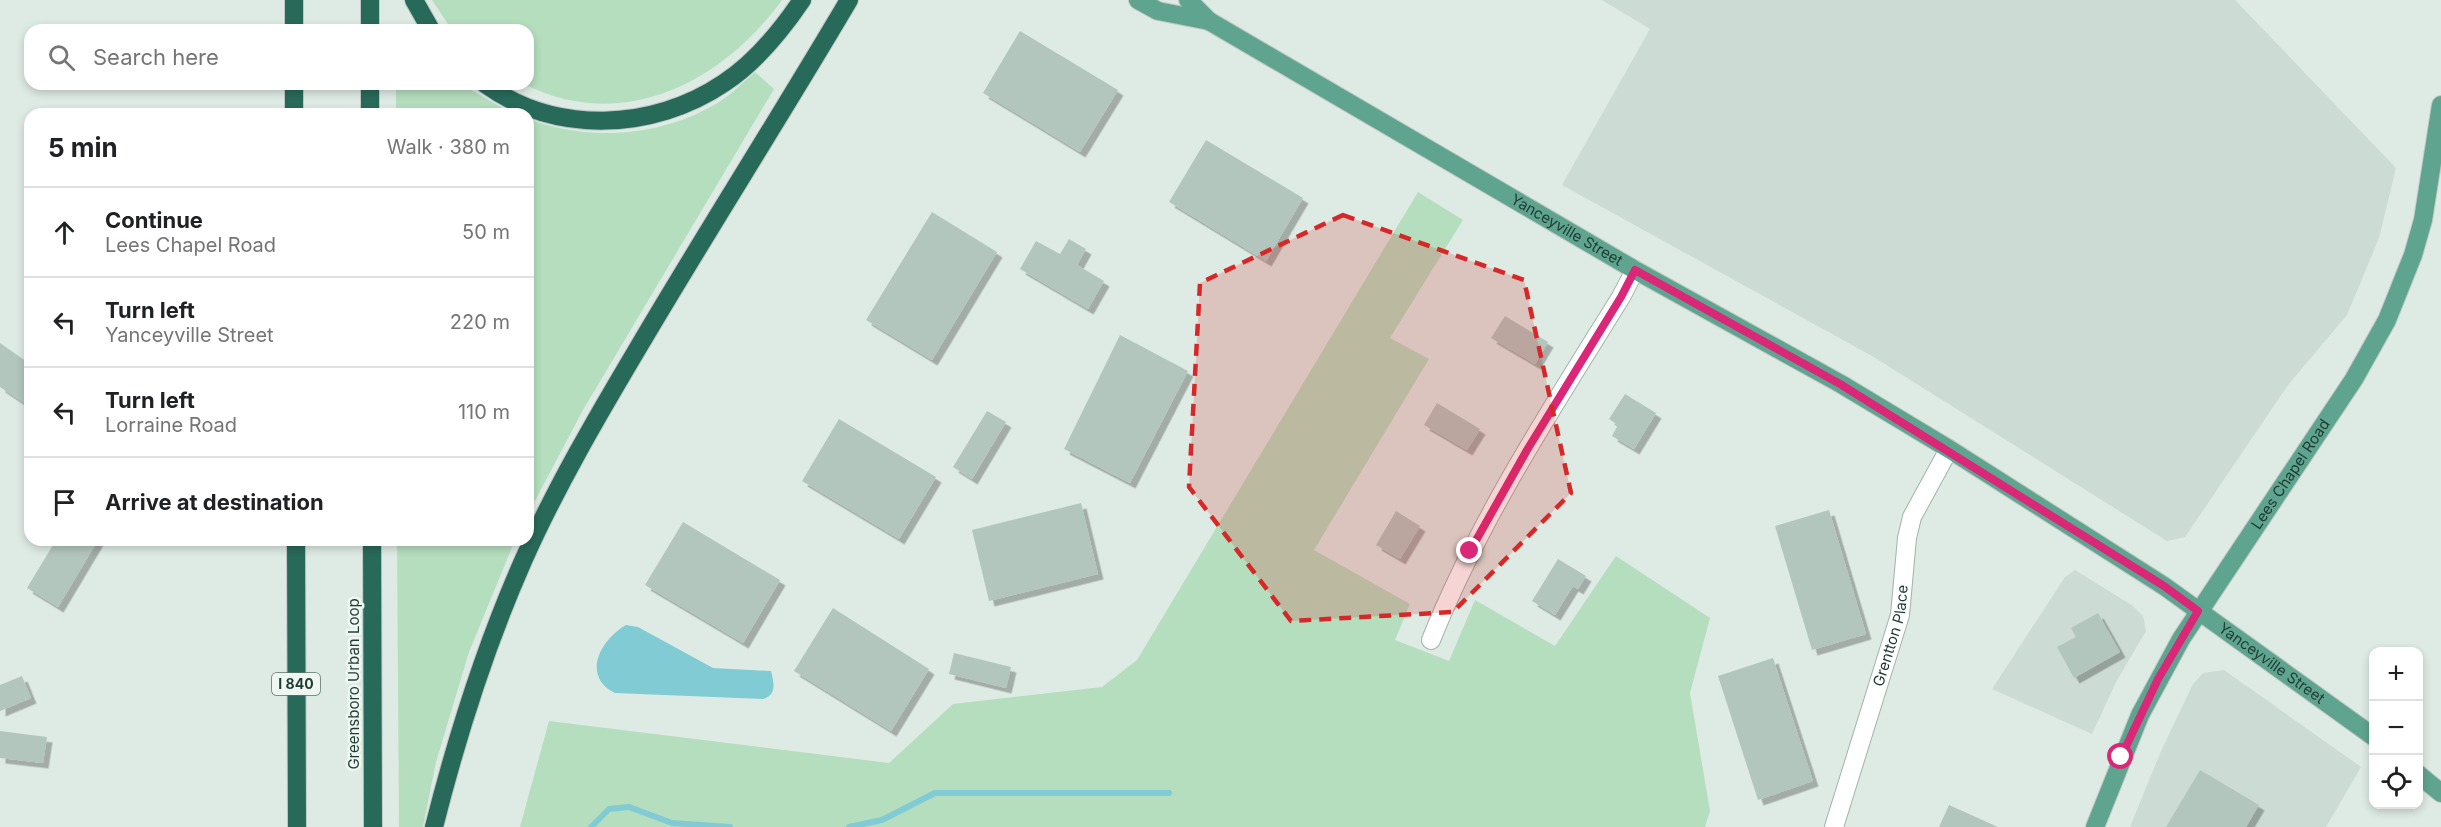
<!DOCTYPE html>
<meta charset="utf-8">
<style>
:root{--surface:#fff;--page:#f6f6f6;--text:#202124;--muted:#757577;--line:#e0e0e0}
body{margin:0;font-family:Inter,sans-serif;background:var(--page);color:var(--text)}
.controls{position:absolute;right:18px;bottom:18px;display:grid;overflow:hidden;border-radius:12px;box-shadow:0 3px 9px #0003}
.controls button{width:54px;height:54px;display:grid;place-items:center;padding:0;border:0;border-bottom:2px solid var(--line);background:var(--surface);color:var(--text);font:30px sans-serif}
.stop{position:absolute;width:18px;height:18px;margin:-14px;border:4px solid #db2777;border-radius:50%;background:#fff}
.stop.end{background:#db2777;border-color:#fff;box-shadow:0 2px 6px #0008}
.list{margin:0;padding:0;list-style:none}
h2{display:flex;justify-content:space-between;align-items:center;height:78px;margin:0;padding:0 24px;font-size:26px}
h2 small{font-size:20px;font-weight:400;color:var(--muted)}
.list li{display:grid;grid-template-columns:39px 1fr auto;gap:18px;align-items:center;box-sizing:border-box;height:90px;padding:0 24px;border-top:2px solid var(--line)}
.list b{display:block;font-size:22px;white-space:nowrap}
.list p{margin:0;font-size:20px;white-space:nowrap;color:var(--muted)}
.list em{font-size:20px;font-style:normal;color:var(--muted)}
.icon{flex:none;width:33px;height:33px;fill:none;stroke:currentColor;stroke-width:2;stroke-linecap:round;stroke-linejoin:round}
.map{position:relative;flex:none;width:2441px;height:827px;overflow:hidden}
.search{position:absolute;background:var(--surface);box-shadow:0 3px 9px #0003;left:24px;top:24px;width:510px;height:66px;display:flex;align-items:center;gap:15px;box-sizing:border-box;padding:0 21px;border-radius:18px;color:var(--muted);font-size:22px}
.panel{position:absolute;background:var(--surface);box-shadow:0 3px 9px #0003;left:24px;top:108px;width:510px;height:438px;border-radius:18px}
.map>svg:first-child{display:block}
.built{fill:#ccdbd3}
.green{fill:#b5debe}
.water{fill:#81cbd5}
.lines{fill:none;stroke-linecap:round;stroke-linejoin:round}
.stream{stroke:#81cbd5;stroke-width:6}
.building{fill:#b3c6bd;filter:url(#shadow)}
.minor-casing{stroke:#a1b3ab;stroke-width:20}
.major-casing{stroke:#c0c8c6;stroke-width:20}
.highway-casing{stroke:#c0c8c6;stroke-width:20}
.minor{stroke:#fff;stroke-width:18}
.major{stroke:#5fa48f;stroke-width:18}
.highway{stroke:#286a59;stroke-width:18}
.route{stroke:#db2777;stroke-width:8}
.marked{fill:#d62828;fill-opacity:0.2;stroke:#d62828;stroke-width:4.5;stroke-dasharray:12 8;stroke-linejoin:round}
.labels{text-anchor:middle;stroke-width:5;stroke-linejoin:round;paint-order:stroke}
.shield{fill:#eef7f2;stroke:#5c736c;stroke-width:1.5}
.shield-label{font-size:14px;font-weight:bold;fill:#1e3b32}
.street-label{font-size:15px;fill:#1e3b32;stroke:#eef7f2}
</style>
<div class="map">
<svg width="2441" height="827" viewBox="0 0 2441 827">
<defs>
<filter id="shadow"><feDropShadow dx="5.5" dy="5.5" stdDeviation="0" flood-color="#0004"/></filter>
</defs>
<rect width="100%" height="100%" fill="#deebe4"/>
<path class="built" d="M1602 0H2235L2396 168 2379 238 2347 315 2288 385 2185 537 2167 541 1872 356 1562 185 1650 29Z
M2075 570 2133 606 2143 616 2146 631 2116 682 2092 734 1992 689 2065 577Z
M2224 670 2361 767 2326 827H2130L2161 751 2193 684 2203 673Z"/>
<path class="green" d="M432 0H782C722 83 622 134 524 84H528V30H452Z
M755 72 774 89 583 410 528 514V119C590 142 662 137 719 102 732 94 743 82 755 72Z
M396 84H461L513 114H396Z
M1418 192 1463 220 1390 338 1429 359 1314 550 1410 604 1395 640 1449 661 1475 600 1555 646 1616 556 1710 618 1690 693 1710 811 1705 827H520L549 721 889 763 953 704 1102 687 1137 660Z
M397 540H515L469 652 436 762 423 827H399Z"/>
<path class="water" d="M626 625 638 627 713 668 771 671C774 683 777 695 763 699L615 693C581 676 600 640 626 625Z"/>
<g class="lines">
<path class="stream" d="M591 827 609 809 629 807 672 823 730 827
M849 827 882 820 935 793H1169"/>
</g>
<path class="building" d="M1020 31 1118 90 1080 152 983 93Z
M1206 140 1303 198 1266 261 1169 202Z
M932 212 997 252 932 360 866 320Z
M1069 239 1086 249 1077 265 1104 281 1088 309 1020 269 1036 241 1060 254Z
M1505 316 1548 342 1535 364 1491 338Z
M1120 335 1188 371 1130 483 1064 449Z
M0 343 30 364V407L0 387Z
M1625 394 1656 413 1634 449 1612 436 1618 425 1609 419Z
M1437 403 1480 429 1467 450 1424 425Z
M987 411 1006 422 972 479 953 467Z
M839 419 936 477 899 539 802 481Z
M1081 503 1098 574 989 601 972 530Z
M1829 510 1866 634 1812 650 1775 526Z
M1396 511 1420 526 1400 559 1376 545Z
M683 522 780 580 743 643 645 585Z
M56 540H98L58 607 27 588Z
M1558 559 1586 576 1578 589 1573 586 1555 615 1532 601Z
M833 608 929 669 891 731 794 671Z
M2098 613 2120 652 2074 678 2057 647 2076 637 2071 628Z
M954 653 1011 667 1006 688 949 674Z
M1773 658 1813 781 1758 800 1718 676Z
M22 676 31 698 0 711V685Z
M0 731 47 737 43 763 0 758Z
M2200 770 2259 805 2246 827H2166Z
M1949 805 1998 827H1939Z"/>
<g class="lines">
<defs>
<g id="minor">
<path d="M1431 640C1480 518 1552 408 1621 297L1635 270"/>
<path id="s1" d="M1834 827 1900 615 1907 538 1912 517 1949 449"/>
</g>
<g id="major">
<path d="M1138 0 1158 11 1209 21"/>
<path id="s2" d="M1188 0 1209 21 1635 270 1841 384 1949 449 2164 586 2374 737"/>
<path d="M2418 774 2441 793"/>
<path id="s3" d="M2095 827 2140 715 2181 639 2354 379 2387 320 2413 255 2423 220 2441 105"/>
</g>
<path id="highway" d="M294 0V30
M370 0V30
M414 0 431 30
M294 84V114
M370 84V114
M485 84C555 135 653 131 724 83 756 62 781 31 802 0
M296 540 297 827
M372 540 373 827
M434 827C457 736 485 647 523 561 556 487 597 417 638 348 707 231 780 117 849 0"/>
</defs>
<use href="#minor" class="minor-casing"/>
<use href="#major" class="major-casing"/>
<use href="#highway" class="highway-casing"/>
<use href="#minor" class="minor"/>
<use href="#major" class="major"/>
<use href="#highway" class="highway"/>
</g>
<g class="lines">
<path class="route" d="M1470 551 1527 450 1621 297 1635 270 1840 384 2164 586 2198 611 2158 679 2121 757"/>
</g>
<path class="marked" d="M1343 215 1524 280 1571 493 1453 612 1291 621 1189 487 1200 283Z"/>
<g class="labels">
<rect class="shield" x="272" y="673" width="48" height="22" rx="4.5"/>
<g class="shield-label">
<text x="296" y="689">I 840</text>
</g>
<g class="street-label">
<text dy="5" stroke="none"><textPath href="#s2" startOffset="444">Yanceyville Street</textPath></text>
<text dy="5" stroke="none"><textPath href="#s3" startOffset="405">Lees Chapel Road</textPath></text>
<text dy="5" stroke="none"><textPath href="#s1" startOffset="200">Grentton Place</textPath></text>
<text dy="5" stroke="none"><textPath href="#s2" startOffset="1272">Yanceyville Street</textPath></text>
<text transform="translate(354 684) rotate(-90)" y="5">Greensboro Urban Loop</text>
</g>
</g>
</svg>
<div class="controls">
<button>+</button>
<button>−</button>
<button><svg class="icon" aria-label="locate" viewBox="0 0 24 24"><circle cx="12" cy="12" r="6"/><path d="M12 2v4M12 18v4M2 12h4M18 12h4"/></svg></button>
</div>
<div class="stop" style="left:2121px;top:757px"></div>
<div class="stop end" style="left:1470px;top:551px"></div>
<div class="search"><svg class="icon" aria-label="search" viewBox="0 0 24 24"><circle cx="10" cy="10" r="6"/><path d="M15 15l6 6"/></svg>Search here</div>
<section class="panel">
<h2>5 min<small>Walk · 380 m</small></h2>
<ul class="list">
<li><svg class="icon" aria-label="ahead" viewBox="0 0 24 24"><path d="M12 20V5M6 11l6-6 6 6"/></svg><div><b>Continue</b><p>Lees Chapel Road</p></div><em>50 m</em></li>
<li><svg class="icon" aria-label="left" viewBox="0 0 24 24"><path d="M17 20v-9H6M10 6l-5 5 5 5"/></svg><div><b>Turn left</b><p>Yanceyville Street</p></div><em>220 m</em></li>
<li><svg class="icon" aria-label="left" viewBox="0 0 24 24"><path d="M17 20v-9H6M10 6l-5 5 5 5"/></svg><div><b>Turn left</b><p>Lorraine Road</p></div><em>110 m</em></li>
<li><svg class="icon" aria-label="arrive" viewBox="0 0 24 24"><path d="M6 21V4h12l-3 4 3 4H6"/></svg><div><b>Arrive at destination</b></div></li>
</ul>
</section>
</div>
